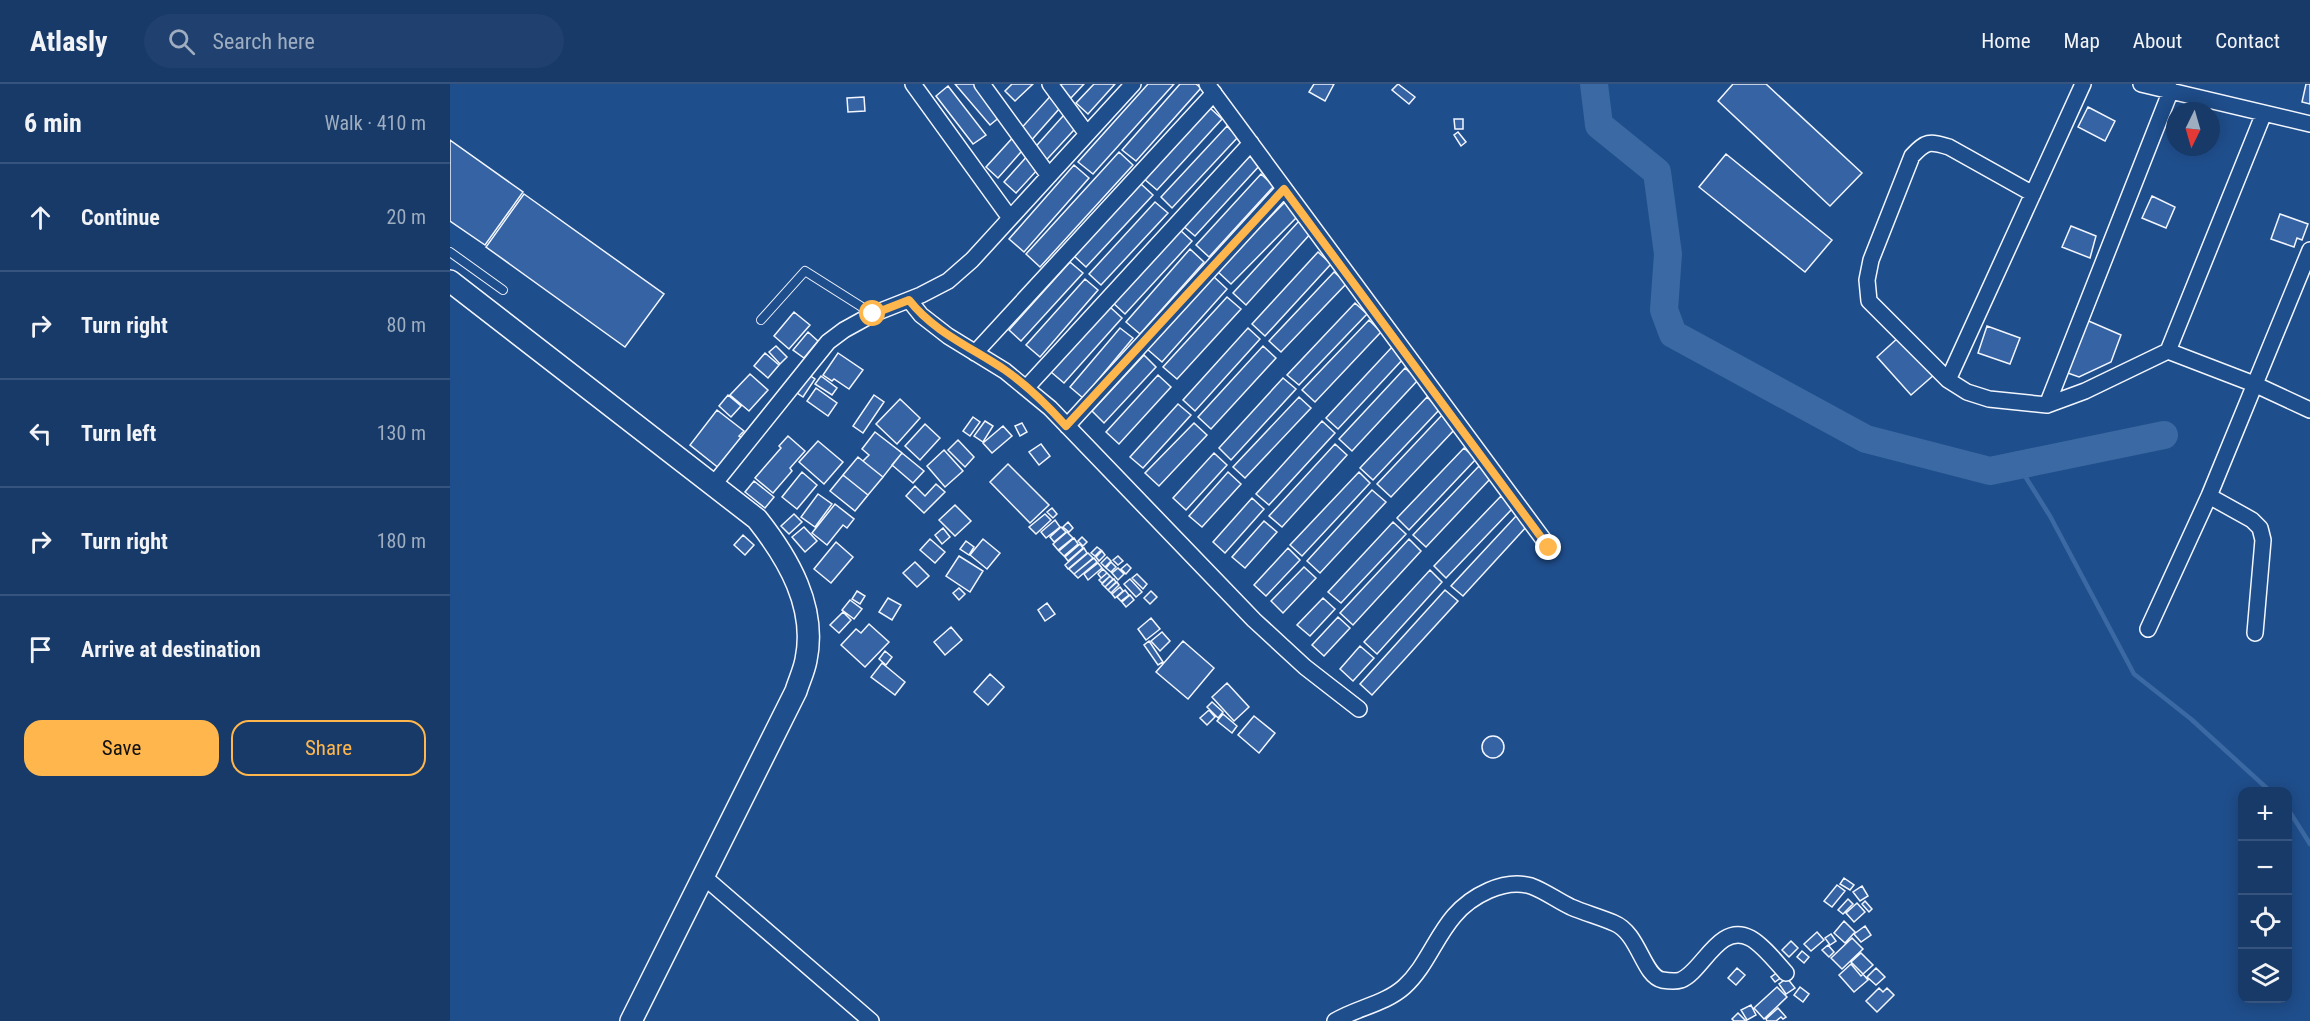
<!DOCTYPE html>
<meta charset="utf-8">
<style>
:root{--surface:#173a69;--page:#20416f;--text:#f1f3f6;--muted:#9eadc0;--line:#36547d;--accent:#ffb74d}
body{margin:0;font-family:"Roboto Condensed",sans-serif;background:var(--page);color:var(--text)}
.controls{position:absolute;right:18px;bottom:18px;display:grid;overflow:hidden;border-radius:12px;box-shadow:0 3px 15px #0003}
.controls button{width:54px;height:54px;display:grid;place-items:center;padding:0;border:0;border-bottom:2px solid var(--line);background:var(--surface);color:var(--text);font:30px sans-serif}
.compass{position:absolute;left:1716px;top:18px;width:54px;height:54px;border-radius:50%;background:var(--surface);box-shadow:0 3px 15px #0003;rotate:185deg}
.stop{position:absolute;width:18px;height:18px;margin:-14px;border:4px solid #ffb74d;border-radius:50%;background:#fff}
.stop.end{background:#ffb74d;border-color:#fff;box-shadow:0 2px 6px #0008}
.list{margin:0;padding:0;list-style:none}
h2{display:flex;justify-content:space-between;align-items:center;height:78px;margin:0;padding:0 24px;font-size:26px}
h2 small{font-size:20px;font-weight:400;color:var(--muted)}
.list li{display:grid;grid-template-columns:39px 1fr auto;gap:18px;align-items:center;box-sizing:border-box;height:108px;padding:0 24px;border-top:2px solid var(--line)}
.list b{display:block;font-size:22px;white-space:nowrap}
.list em{font-size:20px;font-style:normal;color:var(--muted)}
.actions{display:flex;gap:12px;padding:18px 24px}
.actions a{flex:1;padding:14px 0;border:2px solid var(--accent);border-radius:18px;text-align:center;font-size:21px;color:var(--accent)}
.actions .main{background:var(--accent);color:#111}
.icon{flex:none;width:33px;height:33px;fill:none;stroke:currentColor;stroke-width:2;stroke-linecap:round;stroke-linejoin:round}
.map{position:relative;flex:none;width:1860px;height:937px;overflow:hidden}
header{display:flex;align-items:center;gap:36px;box-sizing:border-box;height:84px;padding:0 30px;background:var(--surface);border-bottom:2px solid var(--line)}
header strong{font-size:28px}
nav{display:flex;gap:33px;margin-inline-start:auto;font-size:21px}
.search{width:420px;height:54px;background:var(--page);display:flex;align-items:center;gap:15px;box-sizing:border-box;padding:0 21px;border-radius:33px;color:var(--muted);font-size:22px}
main{display:flex}
aside{flex:1;background:var(--surface)}
.map>svg:first-child{display:block}
.lines{fill:none;stroke-linecap:round;stroke-linejoin:round}
.stream{stroke:#3b69a3;stroke-width:4.5}
.river{stroke:#3b69a3;stroke-width:28}
.building{fill:#3563a3;stroke:#f2f6ff;stroke-width:1.5}
.lane-casing{stroke:#f2f6ff;stroke-width:10}
.street-casing{stroke:#f2f6ff;stroke-width:18}
.secondary-casing{stroke:#f2f6ff;stroke-width:24}
.lane{stroke:#1f4e8c;stroke-width:8}
.street{stroke:#1f4e8c;stroke-width:15}
.secondary{stroke:#1f4e8c;stroke-width:21}
.route{stroke:#ffb74d;stroke-width:8}
</style>
<header>
<strong>Atlasly</strong>
<div class="search"><svg class="icon" aria-label="search" viewBox="0 0 24 24"><circle cx="10" cy="10" r="6"/><path d="M15 15l6 6"/></svg>Search here</div>
<nav><a>Home</a><a>Map</a><a>About</a><a>Contact</a></nav>
</header>
<main>
<aside>
<h2>6 min<small>Walk · 410 m</small></h2>
<ul class="list">
<li><svg class="icon" aria-label="ahead" viewBox="0 0 24 24"><path d="M12 20V5M6 11l6-6 6 6"/></svg><div><b>Continue</b></div><em>20 m</em></li>
<li><svg class="icon" aria-label="right" viewBox="0 0 24 24"><path d="M7 20v-9h11M14 6l5 5-5 5"/></svg><div><b>Turn right</b></div><em>80 m</em></li>
<li><svg class="icon" aria-label="left" viewBox="0 0 24 24"><path d="M17 20v-9H6M10 6l-5 5 5 5"/></svg><div><b>Turn left</b></div><em>130 m</em></li>
<li><svg class="icon" aria-label="right" viewBox="0 0 24 24"><path d="M7 20v-9h11M14 6l5 5-5 5"/></svg><div><b>Turn right</b></div><em>180 m</em></li>
<li><svg class="icon" aria-label="arrive" viewBox="0 0 24 24"><path d="M6 21V4h12l-3 4 3 4H6"/></svg><div><b>Arrive at destination</b></div></li>
</ul>
<div class="actions"><a class="main">Save</a><a>Share</a></div>
</aside>
<div class="map">
<svg width="1860" height="937" viewBox="0 0 1860 937">
<rect width="100%" height="100%" fill="#1f4e8c"/>
<g class="lines">
<path class="stream" d="M1568 381 1600 432 1684 590 1741 635 1821 708
M1838 725 1860 760"/>
<path class="river" d="M1144 0 1149 41 1207 88 1218 170 1214 226 1223 250 1416 355 1540 387 1714 351"/>
</g>
<path class="building" d="M505 0H525L551 32 540 41Z
M562 0H583L565 17 555 7Z
M612 0H634L621 14 609 3Z
M644 0H665L638 30 626 19Z
M698 0H724L643 90 628 78Z
M730 0H746L751 4 686 77 672 66Z
M864 0H884L875 17 859 8Z
M948 0 965 13 959 20 942 6Z
M1283 0H1316L1412 89 1380 122 1268 17Z
M1856 0H1860V20L1852 18Z
M498 2 536 51 523 60 486 12Z
M606 6 617 16 548 94 536 83Z
M414 13 415 27 398 28 397 14Z
M621 23 634 35 566 109 554 98Z
M759 23 772 35 707 106 693 94Z
M1638 23 1665 37 1655 57 1628 43Z
M1004 35H1013V45H1005Z
M777 42 788 53 722 124 711 113Z
M1008 48 1016 58 1011 62 1004 51Z
M0 56 73 108 35 161 0 137Z
M669 68 683 81 590 183 576 170Z
M798 68 811 80 745 152 732 141Z
M1276 70 1382 156 1355 188 1249 103Z
M624 81 639 94 574 168 559 155Z
M811 90 824 102 759 173 746 161Z
M691 100 703 111 636 183 624 172Z
M74 110 214 210 175 263 36 163Z
M1702 112 1725 123 1716 144 1692 134Z
M705 118 718 129 651 201 639 190Z
M835 118 848 132 781 200 767 187Z
M1830 130 1858 140 1852 156 1847 154 1844 163 1821 155Z
M849 137 862 148 796 221 783 209Z
M1621 142 1646 152 1640 174 1612 163Z
M729 145 742 157 675 230 661 217Z
M740 165 754 178 690 250 676 238Z
M868 168 881 180 815 252 802 240Z
M620 178 633 189 571 257 559 246Z
M884 188 897 199 831 268 819 257Z
M763 192 777 205 712 278 697 265Z
M635 195 648 206 590 273 576 261Z
M777 213 791 225 727 295 713 283Z
M905 219 917 230 849 301 837 291Z
M660 223 672 234 614 299 601 288Z
M344 228 360 241 339 265 324 252Z
M1634 235 1671 251 1661 278 1629 293 1615 288Z
M919 236 931 248 865 318 852 306Z
M1537 242 1570 254 1560 280 1528 269Z
M670 244 683 254 633 314 620 303Z
M798 244 810 255 745 327 733 316Z
M358 248 368 257 354 274 343 266Z
M1450 252 1485 290 1461 311 1427 273Z
M326 262 337 273 330 280 319 268Z
M813 262 826 274 761 345 748 333Z
M942 263 954 274 888 345 876 334Z
M315 269 329 281 318 294 304 282Z
M388 269 413 286 399 305 384 295 382 297 373 291Z
M694 271 706 283 654 339 642 327Z
M955 284 968 296 902 367 889 355Z
M356 289 365 295 353 313 344 307Z
M300 290 318 306 299 327 280 311Z
M708 291 721 303 669 360 656 348Z
M371 292 387 304 382 311 365 300Z
M833 294 846 305 781 376 769 364Z
M366 304 387 319 378 332 357 317Z
M278 311 291 322 281 333 269 322Z
M424 311 434 318 413 349 403 342Z
M849 313 861 324 795 394 783 383Z
M977 313 990 325 923 396 910 384Z
M450 315 470 334 447 360 426 340Z
M728 320 741 331 693 384 680 373Z
M267 326 294 347 289 352 294 355 270 385 240 361Z
M992 331 1006 344 941 413 927 400Z
M523 333 530 338 520 352 513 347Z
M535 337 543 342 533 358 524 352Z
M872 337 885 349 819 421 806 410Z
M572 339 577 348 570 352 565 342Z
M744 339 757 351 709 402 695 389Z
M475 340 490 354 470 376 455 362Z
M553 342 562 352 542 369 533 359Z
M425 348 452 369 433 393 413 377 419 371 412 365Z
M338 352 355 367 340 384 342 387 323 409 305 394 331 364 329 362Z
M508 356 524 373 515 383 498 366Z
M368 357 393 378 374 400 349 378Z
M591 360 600 372 589 381 579 368Z
M885 360 897 371 832 443 819 432Z
M1014 364 1026 375 959 446 947 434Z
M494 366 513 387 495 403 477 382Z
M452 369 474 387 463 399 442 381Z
M764 369 777 381 736 426 723 414Z
M408 373 433 393 418 411 393 391Z
M558 380 599 421 580 439 540 398Z
M1029 382 1041 394 976 463 963 451Z
M352 388 367 401 347 425 332 413Z
M778 388 791 400 752 443 739 432Z
M909 388 920 399 852 472 840 461Z
M393 391 418 411 405 427 380 407Z
M304 397 324 413 315 424 295 408Z
M486 400 495 408 474 429 456 412 465 402 475 412Z
M922 406 936 418 870 489 857 477Z
M368 410 382 420 365 443 351 433Z
M1051 412 1063 424 996 494 984 482Z
M802 414 814 425 775 469 763 458Z
M385 420 404 435 397 444 393 441 377 461 362 449Z
M505 421 521 437 505 452 489 436Z
M602 424 607 430 603 434 597 428Z
M344 430 352 438 339 450 331 442Z
M595 430 601 436 586 450 579 443Z
M1067 431 1078 441 1013 512 1001 502Z
M605 436 610 443 596 454 591 448Z
M814 437 827 448 795 484 782 473Z
M618 438 623 444 619 448 613 443Z
M943 438 956 450 891 519 878 508Z
M354 443 367 457 355 468 342 453Z
M611 443 616 448 604 458 600 453Z
M493 444 500 453 492 460 485 451Z
M617 448 623 454 608 466 603 460Z
M293 451 304 461 295 471 284 461Z
M632 453 637 458 633 462 628 457Z
M624 454 628 460 614 472 609 467Z
M480 455 495 468 485 479 470 466Z
M533 455 550 469 537 485 520 471Z
M959 455 971 467 903 541 890 529Z
M516 457 524 463 519 471 510 465Z
M386 458 403 473 381 499 364 485Z
M630 460 633 464 618 477 615 473Z
M647 463 651 466 645 472 641 469Z
M634 464 637 469 618 485 615 481Z
M838 464 850 476 816 512 804 501Z
M652 467 655 471 649 477 646 473Z
M638 469 643 474 624 490 619 485Z
M509 472 533 487 520 508 496 492Z
M668 472 673 477 668 481 663 476Z
M657 473 661 477 655 483 651 479Z
M644 474 647 478 628 494 624 490Z
M465 478 479 492 467 503 453 489Z
M661 478 666 483 661 488 656 484Z
M648 479 652 484 638 496 634 490Z
M677 480 681 484 676 490 671 485Z
M854 483 866 494 833 529 821 517Z
M668 484 674 490 668 496 662 489Z
M653 485 657 489 651 494 648 490Z
M980 486 992 498 927 570 914 558Z
M657 489 660 492 652 499 649 496Z
M687 490 697 500 693 505 682 494Z
M660 492 663 495 655 503 652 500Z
M664 495 666 498 658 506 655 503Z
M680 495 692 508 686 513 674 500Z
M667 498 669 501 661 509 658 506Z
M670 503 673 507 665 514 662 510Z
M509 504 515 510 509 516 503 509Z
M675 506 679 511 671 517 667 513Z
M995 506 1008 517 922 611 910 600Z
M407 507 415 512 410 520 402 515Z
M701 507 707 513 700 520 694 514Z
M680 511 684 516 676 523 672 518Z
M438 514 451 521 442 536 429 528Z
M873 514 885 525 860 552 847 541Z
M400 516 412 525 404 535 392 526Z
M597 519 605 530 595 537 588 526Z
M393 528 401 536 389 549 380 541Z
M888 533 900 544 874 572 862 561Z
M701 534 710 545 696 556 688 545Z
M419 540 439 558 415 583 391 561 406 545 411 549Z
M501 543 512 556 495 571 484 558Z
M712 548 720 557 710 567 701 557Z
M699 557 713 578 708 581 694 561Z
M733 557 764 584 738 615 706 588Z
M910 562 924 574 903 597 890 585Z
M435 567 442 573 436 581 429 575Z
M432 579 455 598 445 611 421 593Z
M540 590 554 603 538 621 524 608Z
M777 599 799 623 784 637 762 613Z
M762 618 773 628 768 634 757 623Z
M759 626 765 633 757 641 750 634Z
M773 630 787 642 782 649 767 637Z
M804 632 825 649 809 669 788 651Z
M1032 663a11 11 0 1 1 22 0a11 11 0 1 1-22 0Z
M1394 794 1404 801 1400 806 1390 800Z
M1387 801 1395 807 1382 823 1374 817Z
M1412 802 1418 812 1410 817 1403 808Z
M1398 815 1403 820 1393 830 1388 826Z
M1415 817 1422 825 1419 828 1412 820Z
M1407 819 1415 828 1404 838 1396 829Z
M1394 837 1405 848 1395 859 1384 849Z
M1415 842 1421 851 1411 858 1404 850Z
M1367 848 1374 856 1361 867 1354 860Z
M1381 850 1386 857 1380 861 1375 854Z
M1402 854 1413 865 1392 885 1381 874Z
M1341 857 1348 864 1339 873 1332 866Z
M1378 861 1384 868 1379 873 1372 866Z
M1352 867 1359 873 1354 879 1347 873Z
M1411 869 1423 881 1413 890 1401 878Z
M1401 880 1411 892 1413 890 1418 896 1404 908 1389 891Z
M1287 884 1295 891 1286 901 1278 894Z
M1426 884 1435 893 1426 901 1417 893Z
M1328 888 1332 893 1325 898 1321 893Z
M1337 894 1345 904 1336 910 1329 900Z
M1327 903 1337 913 1314 935 1304 924Z
M1350 903 1359 910 1353 918 1344 911Z
M1429 904 1433 908 1437 904 1444 911 1427 928 1416 917Z
M1301 921 1306 931 1297 936 1291 926Z
M1328 924 1336 933 1333 935 1331 933 1326 937H1317L1316 935Z
M1288 929 1296 937H1284L1282 935Z"/>
<g class="lines">
<defs>
<path id="lane" d="M0 168 53 206
M311 236 355 187 423 230"/>
<path id="street" d="M463 0 560 134
M532 0 599 92
M600 0 637 50
M757 0 1099 463
M1691 0 1860 40
M1583 110 1499 63C1479 57 1476 57 1462 72L1421 176 1417 196 1419 217 1498 296 1517 308 1539 315 1597 321 1635 307 1718 267 1804 300 1860 326
M459 216 471 231 498 252 555 287 600 324 804 536 855 583 909 625
M1718 267 1814 29
M525 269 764 9
M1498 296 1633 0
M577 303 801 59
M1597 321 1721 6
M617 342 834 105
M264 400 378 258 394 246 423 230 471 211 498 197 522 176 683 0
M1759 412 1802 436 1810 444 1813 456 1805 549
M1698 545 1759 412 1860 166
M253 792 421 937
M885 937C906 924 935 920 954 903 976 883 985 854 1004 832 1021 812 1054 794 1081 802 1095 807 1108 817 1121 823 1135 829 1150 833 1164 839 1189 849 1193 892 1212 896 1218 897 1225 898 1231 896 1253 887 1269 838 1300 854 1312 860 1327 879 1336 889"/>
<path id="secondary" d="M0 197 307 435C338 474 367 523 356 576 354 587 349 597 346 607L181 937"/>
</defs>
<use href="#lane" class="lane-casing"/>
<use href="#street" class="street-casing"/>
<use href="#secondary" class="secondary-casing"/>
<use href="#lane" class="lane"/>
<use href="#street" class="street"/>
<use href="#secondary" class="secondary"/>
</g>
<g class="lines">
<path class="route" d="M423 230 459 216C485 249 521 263 555 286 578 302 598 322 616 342L834 105 1099 464"/>
</g>
</svg>
<div class="controls">
<button>+</button>
<button>−</button>
<button><svg class="icon" aria-label="locate" viewBox="0 0 24 24"><circle cx="12" cy="12" r="6"/><path d="M12 2v4M12 18v4M2 12h4M18 12h4"/></svg></button>
<button><svg class="icon" aria-label="layers" viewBox="0 0 24 24"><path d="M12 4l9 5-9 5-9-5zM3 14l9 5 9-5"/></svg></button>
</div>
<svg class="compass" viewBox="-18 -18 36 36"><path d="M0-13l5 13h-10z" fill="#e53935"/><path d="M0 13l5-13h-10z" fill="#9eadc0"/></svg>
<div class="stop" style="left:423px;top:230px"></div>
<div class="stop end" style="left:1099px;top:464px"></div>
</div>
</main>
